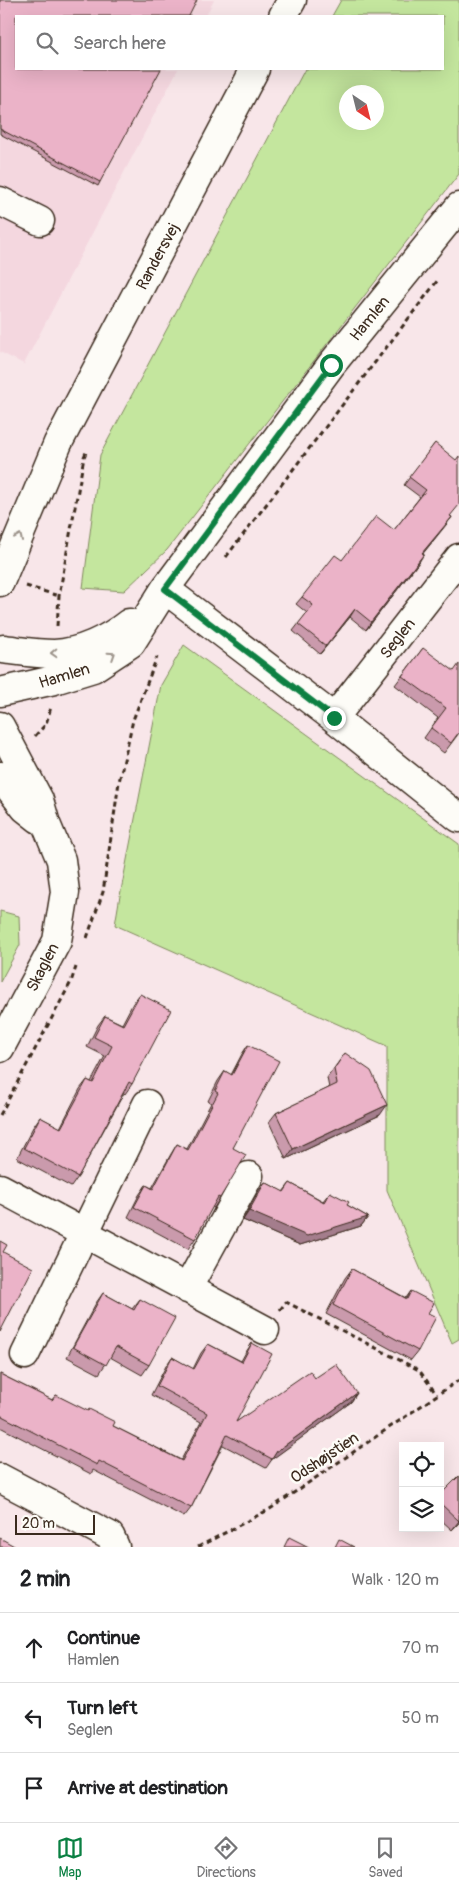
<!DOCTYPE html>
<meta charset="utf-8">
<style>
:root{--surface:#fff;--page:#f6f6f6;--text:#202124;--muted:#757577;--line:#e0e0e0;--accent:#0b8043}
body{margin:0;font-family:Pangolin,sans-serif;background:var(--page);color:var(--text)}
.controls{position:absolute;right:15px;bottom:15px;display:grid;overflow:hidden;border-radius:0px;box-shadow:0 5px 20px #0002}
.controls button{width:45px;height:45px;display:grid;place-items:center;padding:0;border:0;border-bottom:1px solid var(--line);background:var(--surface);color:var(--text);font:25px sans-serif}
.compass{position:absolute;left:339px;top:85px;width:45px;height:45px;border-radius:50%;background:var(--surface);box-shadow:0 5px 20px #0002;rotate:145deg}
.scale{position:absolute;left:15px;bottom:12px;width:80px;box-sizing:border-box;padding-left:5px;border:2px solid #3b2a1e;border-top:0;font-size:14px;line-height:18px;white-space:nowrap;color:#3b2a1e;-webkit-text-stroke:4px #fdfcf7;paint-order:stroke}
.stop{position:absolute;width:15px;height:15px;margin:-11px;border:4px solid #0b8043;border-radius:50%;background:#fff}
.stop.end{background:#0b8043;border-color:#fff;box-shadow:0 1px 5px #0008}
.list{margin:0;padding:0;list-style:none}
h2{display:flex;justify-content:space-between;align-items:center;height:65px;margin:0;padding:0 20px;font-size:21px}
h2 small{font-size:16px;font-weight:400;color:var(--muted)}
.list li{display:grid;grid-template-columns:32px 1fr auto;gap:15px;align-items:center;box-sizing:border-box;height:70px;padding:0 20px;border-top:1px solid var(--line)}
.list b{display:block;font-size:19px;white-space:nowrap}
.list p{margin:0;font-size:16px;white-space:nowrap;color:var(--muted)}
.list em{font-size:16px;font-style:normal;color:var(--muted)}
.icon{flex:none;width:28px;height:28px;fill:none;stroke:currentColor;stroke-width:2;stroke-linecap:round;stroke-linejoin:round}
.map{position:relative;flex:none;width:459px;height:1547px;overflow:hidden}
.search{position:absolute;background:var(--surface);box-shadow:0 5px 20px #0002;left:15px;right:15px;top:15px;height:55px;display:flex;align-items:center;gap:12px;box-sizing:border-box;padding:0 18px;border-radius:0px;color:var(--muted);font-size:19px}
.sheet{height:275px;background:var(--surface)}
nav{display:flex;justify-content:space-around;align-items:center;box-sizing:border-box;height:70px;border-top:1px solid var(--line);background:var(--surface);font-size:14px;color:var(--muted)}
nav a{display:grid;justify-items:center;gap:2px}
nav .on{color:var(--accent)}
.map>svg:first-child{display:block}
.built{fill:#f4d7df}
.green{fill:#c4e69e;stroke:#80885e;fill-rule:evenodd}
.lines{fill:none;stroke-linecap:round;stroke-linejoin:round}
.minor-casing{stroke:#3b2a1e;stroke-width:31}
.path{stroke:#3b2a1e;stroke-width:3;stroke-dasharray:5 4;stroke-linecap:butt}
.minor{stroke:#fdfcf7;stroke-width:28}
.wall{fill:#ca9aac;stroke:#3b2a1e}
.shaded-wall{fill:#a47d8c;stroke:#3b2a1e}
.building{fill:#ebb3c8;stroke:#3b2a1e}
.oneway{stroke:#9c938a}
.route{stroke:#0b8043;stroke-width:6}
.labels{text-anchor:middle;stroke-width:5;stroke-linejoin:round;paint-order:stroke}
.street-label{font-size:16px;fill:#3b2a1e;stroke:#fdfcf7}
</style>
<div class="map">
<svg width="459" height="1547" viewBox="0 0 459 1547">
<rect width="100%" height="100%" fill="#f8e6e9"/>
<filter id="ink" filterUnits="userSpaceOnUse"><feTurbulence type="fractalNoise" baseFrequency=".02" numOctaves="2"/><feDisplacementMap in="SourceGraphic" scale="10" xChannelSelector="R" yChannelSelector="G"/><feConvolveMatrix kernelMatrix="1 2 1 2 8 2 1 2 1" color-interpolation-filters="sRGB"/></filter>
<g filter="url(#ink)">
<path class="built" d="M0 0H214L206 16H16V69H178L24 364 0 352Z"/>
<path class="green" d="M341 0H459V174L167 550 124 591 83 588 100 455 305 69H443V16H332ZM346 92H376V122H346Z
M184 645 459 844V1339L452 1343 387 1190V1046L115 925 119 901 161 685Z
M0 911 19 916 20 945 0 982Z"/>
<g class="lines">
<defs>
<path id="minor" d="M283 16 292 0
M0 201 40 221
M0 582 58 443 255 69
M165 589 334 718 459 818
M3 649C20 651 37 654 54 654 80 653 109 639 129 623
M0 692 54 680 93 668 131 643 165 589 331 365 459 207
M334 718 459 558
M0 726 39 800 46 824 61 860 65 892 57 941 0 1048
M0 776 25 808 39 819
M0 1188 265 1330
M187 1289 249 1176
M25 1355 147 1104
M0 1478 110 1536 115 1547"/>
</defs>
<use href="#minor" class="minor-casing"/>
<path class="path" d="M226 557 438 280
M26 586 59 596
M57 626 59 596 84 457 87 450
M35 736 46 724 51 707
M87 938 103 892 119 782 133 720 157 657
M0 1115 71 982 76 967
M280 1310 286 1302 419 1370 437 1395
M198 1547 270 1509 459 1380"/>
<use href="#minor" class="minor"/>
</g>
<path class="wall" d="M0 0 100 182 98 186 0 134Z
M435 443 450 516 452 517 423 553 419 562 366 630 350 617 320 654 293 631 307 613 296 604 302 597 342 560 394 530 420 497 404 485Z
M423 648 459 733 444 753 424 738 438 718 395 685Z
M140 994 132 1084 125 1094 124 1093 78 1177 71 1187 17 1158 33 1127 40 1117 60 1128 80 1089 87 1080 91 1082 105 1056 87 1047 98 1025 105 1016 122 1024 133 1003Z
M248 1045 233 1148 220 1198 214 1208 212 1207 195 1239 188 1249 128 1217 139 1195 146 1185 152 1188 171 1154 177 1144 187 1149 211 1103 208 1101 218 1081 225 1071 231 1075 242 1054Z
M345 1053 380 1115 286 1159 269 1122 276 1113 329 1088 327 1078Z
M265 1182 283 1192 290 1183 323 1201 330 1192 347 1205 368 1217 361 1226 300 1245 243 1220 258 1192Z
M352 1269 406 1298 411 1291 418 1351 411 1360 326 1314 345 1278Z
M103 1293 132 1309 140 1299 149 1365 142 1375 110 1357 99 1374 67 1357 96 1303Z
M252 1343 236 1422 315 1378 357 1393 351 1402 273 1458 266 1468 223 1445 191 1508 184 1517 93 1470 91 1474 0 1427V1374L52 1400 56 1395 113 1426 181 1460 201 1422 151 1395 166 1366 172 1357 193 1369 201 1353 208 1344 241 1361 246 1352Z
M459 1476V1523L452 1530 440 1519V1495Z"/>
<path class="shaded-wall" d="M452 517 446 525 417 561 422 553Z
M424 554 419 562 366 630 371 622Z
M355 609 350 617 320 654 326 646Z
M387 1105 380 1115 286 1159 293 1149Z
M249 1211 368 1217 361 1226 300 1245 243 1220Z
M357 1393 351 1402 271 1460 277 1451Z
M459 1520V1523L452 1530 459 1521Z"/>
<path class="building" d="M0 0H197L189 16H16V69H161L100 182 0 129Z
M435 443 456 460 459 456V505L450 516 452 517 422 553 424 554 371 622 355 609 326 646 298 624 313 605 302 597 335 555 342 560 376 516 394 530 426 490 409 477Z
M423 648 454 671 459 664V732L451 743 431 728 446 708 402 676Z
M140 994 171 1010 132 1084 129 1082 78 1177 24 1148 40 1117 61 1128 87 1080 93 1083 112 1046 94 1037 105 1016 123 1025Z
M248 1045 279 1061 233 1148 246 1155 220 1198 218 1197 195 1239 134 1207 146 1185 153 1189 177 1144 188 1150 218 1093 215 1091 225 1071 232 1075Z
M345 1053 371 1071 387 1105 293 1149 276 1113 337 1084 334 1069Z
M265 1182 284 1192 290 1183 324 1202 330 1192 349 1202 347 1205 368 1217 307 1236 249 1211Z
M0 1241 7 1245 3 1252 33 1268 0 1332Z
M352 1269 407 1299 411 1291 434 1303 428 1313 436 1317 418 1351 333 1305Z
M103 1293 134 1310 140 1299 175 1318 149 1365 116 1347 106 1365 73 1347Z
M252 1343 272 1354 236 1422 310 1371 315 1378 336 1364 357 1393 277 1451 272 1459 227 1435 191 1508 99 1461 97 1465 0 1415V1374L52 1400 56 1395 88 1411 89 1409 115 1422 113 1426 182 1461 207 1413 157 1386 172 1357 194 1369 208 1344 242 1362Z
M459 1476V1521L440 1503V1495Z
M289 1537 309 1547H284Z
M0 1538 16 1547H0Z
M339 1539 354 1547H335Z"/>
<defs><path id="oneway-chevron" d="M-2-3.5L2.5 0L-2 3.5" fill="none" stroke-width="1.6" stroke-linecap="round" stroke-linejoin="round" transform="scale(1.25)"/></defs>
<g class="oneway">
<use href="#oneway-chevron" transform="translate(19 537) rotate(-67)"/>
<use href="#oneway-chevron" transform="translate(54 653) rotate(178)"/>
<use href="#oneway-chevron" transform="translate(112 655) rotate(-33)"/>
</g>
</g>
<g class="lines" filter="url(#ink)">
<path class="route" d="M331 365 165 589 334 718"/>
</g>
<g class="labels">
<g class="street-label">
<text transform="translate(157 256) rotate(-62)" y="6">Randersvej</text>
<text transform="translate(369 318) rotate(-51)" y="6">Hamlen</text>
<text transform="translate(397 638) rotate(-52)" y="6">Seglen</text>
<text transform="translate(64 675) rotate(-17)" y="6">Hamlen</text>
<text transform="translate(42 967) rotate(-63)" y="6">Skaglen</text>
<text transform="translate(324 1457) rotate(-34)" y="6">Odshøjstien</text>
</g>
</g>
</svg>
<div class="controls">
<button><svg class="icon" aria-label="locate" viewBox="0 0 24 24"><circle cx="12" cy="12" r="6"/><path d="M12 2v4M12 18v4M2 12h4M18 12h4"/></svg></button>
<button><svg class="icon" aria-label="layers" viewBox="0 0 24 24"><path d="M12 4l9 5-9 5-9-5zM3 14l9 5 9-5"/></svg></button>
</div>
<svg class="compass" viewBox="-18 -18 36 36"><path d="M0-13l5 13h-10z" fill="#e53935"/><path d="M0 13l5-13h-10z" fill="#757577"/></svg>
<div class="scale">20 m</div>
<div class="stop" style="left:331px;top:365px"></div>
<div class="stop end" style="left:334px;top:718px"></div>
<div class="search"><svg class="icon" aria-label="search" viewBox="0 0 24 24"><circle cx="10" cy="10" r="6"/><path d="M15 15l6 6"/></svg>Search here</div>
</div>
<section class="sheet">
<h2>2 min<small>Walk · 120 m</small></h2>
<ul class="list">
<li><svg class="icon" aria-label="ahead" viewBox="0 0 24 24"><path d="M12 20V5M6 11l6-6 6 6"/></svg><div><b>Continue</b><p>Hamlen</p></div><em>70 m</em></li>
<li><svg class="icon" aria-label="left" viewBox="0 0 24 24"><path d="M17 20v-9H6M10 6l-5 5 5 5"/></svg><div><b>Turn left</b><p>Seglen</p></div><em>50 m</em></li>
<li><svg class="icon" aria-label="arrive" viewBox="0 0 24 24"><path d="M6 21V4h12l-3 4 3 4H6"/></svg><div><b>Arrive at destination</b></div></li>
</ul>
</section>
<nav>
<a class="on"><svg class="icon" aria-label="map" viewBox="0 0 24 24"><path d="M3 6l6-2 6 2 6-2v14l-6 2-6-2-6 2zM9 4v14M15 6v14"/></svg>Map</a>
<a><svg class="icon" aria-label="directions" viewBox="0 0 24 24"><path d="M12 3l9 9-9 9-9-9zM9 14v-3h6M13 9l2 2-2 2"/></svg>Directions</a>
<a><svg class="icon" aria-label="saved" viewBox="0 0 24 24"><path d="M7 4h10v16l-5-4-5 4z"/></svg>Saved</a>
</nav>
